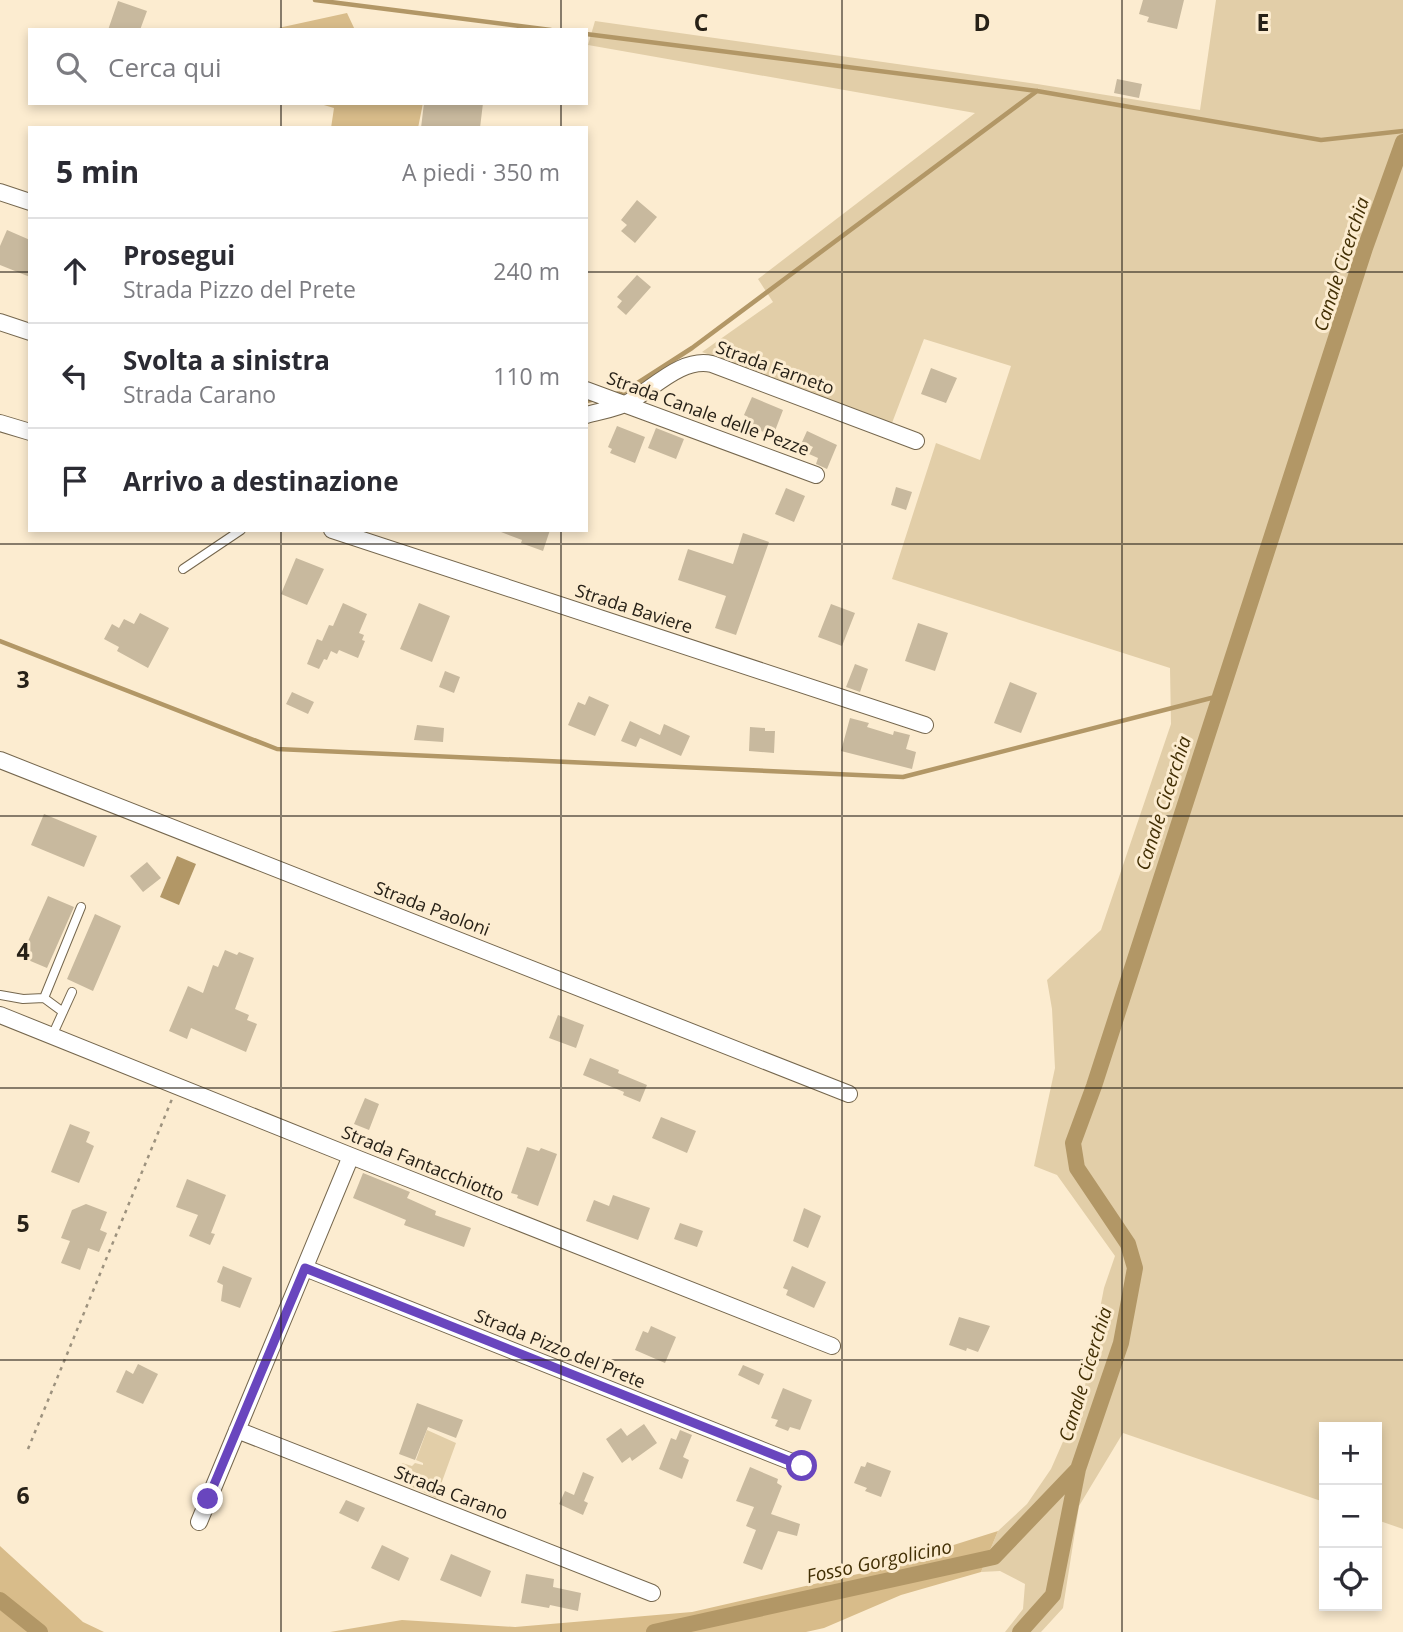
<!DOCTYPE html>
<html lang="it">
<meta charset="utf-8">
<style>
:root{--surface:#fff;--page:#f2f2f3;--text:#2b2b33;--muted:#7c7c81;--line:#e1e1e2}
body{margin:0;font-family:"Open Sans",sans-serif;background:var(--page);color:var(--text)}
.controls{position:absolute;right:21px;bottom:21px;display:grid;overflow:hidden;border-radius:0px;box-shadow:0 4px 10px #0003}
.controls button{width:63px;height:63px;display:grid;place-items:center;padding:0;border:0;border-bottom:2px solid var(--line);background:var(--surface);color:var(--text);font:35px sans-serif}
.stop{position:absolute;width:21px;height:21px;margin:-16px;border:5px solid #6946be;border-radius:50%;background:#fff}
.stop.end{background:#6946be;border-color:#fff;box-shadow:0 2px 7px #0008}
.list{margin:0;padding:0;list-style:none}
h2{display:flex;justify-content:space-between;align-items:center;height:91px;margin:0;padding:0 28px;font-size:30px}
h2 small{font-size:23px;font-weight:400;color:var(--muted)}
.list li{display:grid;grid-template-columns:46px 1fr auto;gap:21px;align-items:center;box-sizing:border-box;height:105px;padding:0 28px;border-top:2px solid var(--line)}
.list b{display:block;font-size:26px;white-space:nowrap}
.list p{margin:0;font-size:23px;white-space:nowrap;color:var(--muted)}
.list em{font-size:23px;font-style:normal;color:var(--muted)}
.icon{flex:none;width:38px;height:38px;fill:none;stroke:currentColor;stroke-width:2;stroke-linecap:round;stroke-linejoin:round}
.map{position:relative;flex:none;width:1403px;height:1632px;overflow:hidden}
.search{position:absolute;background:var(--surface);box-shadow:0 4px 10px #0003;left:28px;top:28px;width:560px;height:77px;display:flex;align-items:center;gap:18px;box-sizing:border-box;padding:0 24px;border-radius:0px;color:var(--muted);font-size:26px}
.panel{position:absolute;background:var(--surface);box-shadow:0 4px 10px #0003;left:28px;top:126px;width:560px;height:406px;border-radius:0px}
.map>svg:first-child{display:block}
.green{fill:#e2cea8}
.forest{fill:#d8bc8a}
.water{fill:#b29766}
.lines{fill:none;stroke-linecap:round;stroke-linejoin:round}
.stream{stroke:#b29766;stroke-width:4.5}
.canal{stroke:#b29766;stroke-width:16}
.building{fill:#c8b99e}
.lane-casing{stroke:#75674e;stroke-width:10}
.street-casing{stroke:#75674e;stroke-width:18}
.path{stroke:#9d927e;stroke-width:2.5;stroke-dasharray:3.5 5;stroke-linecap:butt}
.lane{stroke:#fff;stroke-width:8}
.street{stroke:#fff;stroke-width:16}
.route{stroke:#6946be;stroke-width:9}
.grid{fill:none;stroke:#272117;stroke-width:2;stroke-opacity:0.55}
.labels{text-anchor:middle;stroke-width:6;stroke-linejoin:round;paint-order:stroke}
.street-label{font-size:18px;fill:#272117;stroke:#fcecd0}
.water-label{font-size:19px;font-style:italic;fill:#422f04;stroke:#fcecd0}
.grid-label{font-size:23px;text-anchor:middle;font-weight:bold;fill:#272117;stroke:#fcecd0;stroke-width:6;stroke-linejoin:round;paint-order:stroke}
</style>
<div class="map">
<svg width="1403" height="1632" viewBox="0 0 1403 1632">
<rect width="100%" height="100%" fill="#fcecd0"/>
<path class="green" d="M1216 0H1403V1529L1377 1520V1427H1324V1502L1123 1433 1079 1506 1063 1608 1041 1632H1005L1023 1609 1025 1584 1000 1571 981 1572 998 1531 1027 1504 1051 1469 1083 1396 1104 1288 1115 1256 1057 1175 1034 1166 1055 1068 1052 1009 1047 980 1101 930 1171 724 1170 668 892 579 936 443 980 460 1011 366 924 339 892 423 702 352 773 302 758 279 975 113 588 45 595 21 1037 84 1200 110Z
M427 1430 456 1443 436 1498 395 1479 402 1463 412 1466 415 1463 423 1465V1463L416 1460Z"/>
<path class="forest" d="M347 13 355 30H269Z
M317 103H423L418 128H331L334 108Z
M998 1531 981 1572 901 1595 824 1628 806 1632H330L402 1620 515 1627 692 1612 871 1571Z
M0 1546 83 1622 104 1632H0Z"/>
<path class="water" d="M177 856 196 864 179 905 160 897Z"/>
<g class="lines">
<path class="stream" d="M315 0 551 30
M586 34 1037 91 1321 140 1403 131
M615 394 622 393 692 348 1037 91
M586 401 596 399
M0 641 277 749 903 777 1219 696"/>
<path class="canal" d="M0 1600 40 1632
M654 1632 994 1557 1078 1469
M1020 1632 1053 1595 1078 1469 1121 1343 1135 1268 1128 1244 1077 1168 1073 1143 1094 1086 1365 248 1403 142"/>
</g>
<path class="building" d="M1143 0H1184L1177 29 1147 22 1149 17 1139 14Z
M118 1 147 11 140 30H108Z
M1117 79 1142 84 1139 98 1114 93Z
M424 103H483L480 128H421Z
M637 200 657 217 635 243 621 231 627 225 621 220Z
M7 230 30 240V277L0 265V246Z
M637 275 651 287 626 315 617 307 622 301 617 297Z
M931 368 957 378 946 403 921 394Z
M752 397 783 410 773 436 745 424 748 417 744 415Z
M617 426 645 437 635 463 610 453 612 449 608 447Z
M656 428 684 439 676 459 648 448Z
M807 431 837 445 827 469 816 464 818 458 809 454 813 447 802 442Z
M896 487 912 492 906 510 891 505Z
M786 488 805 496 794 522 775 514Z
M501 530H550L543 551 521 543 522 540 501 532Z
M743 533 769 542 736 635 715 628 726 596 678 580 688 549 733 564Z
M296 558 324 569 307 605 281 594Z
M343 603 367 614 359 633 364 635 362 640 365 641 358 658 339 650 337 654 331 651 327 660 324 659 319 669 307 664 317 639 322 641 329 625 333 626Z
M419 603 450 616 432 662 400 649Z
M831 604 855 613 842 646 818 637Z
M140 613 169 628 148 668 117 651 119 647 104 639 112 624 119 628 124 619 134 624Z
M918 623 948 633 935 671 905 661Z
M855 664 868 669 860 692 846 687Z
M445 671 460 677 454 693 439 687Z
M1010 682 1037 693 1021 733 994 723Z
M292 692 314 702 308 714 286 704Z
M589 696 609 705 595 736 568 725 578 702 585 705Z
M850 718 869 723 867 727 893 735 894 731 910 735 906 749 916 752 912 769 841 751Z
M630 721 660 735 664 724 690 736 681 756 640 738 636 747 621 741Z
M417 725 444 728 443 742 414 740Z
M750 727 765 728V731H775L774 753 749 751Z
M44 814 97 836 84 867 31 845Z
M147 862 161 878 143 892 130 876Z
M48 896 74 907 47 968 21 957Z
M95 914 121 926 93 991 67 979Z
M225 950 237 955 239 952 254 958 235 1009 249 1015 247 1020 257 1024 246 1052 191 1028 187 1039 169 1031 188 986 203 993 213 965 218 967Z
M558 1015 584 1025 576 1048 549 1038Z
M590 1058 619 1070 618 1073 647 1085 640 1102 623 1095 624 1092 583 1075Z
M365 1098 379 1104 369 1130 354 1124Z
M661 1117 696 1131 687 1153 652 1138Z
M70 1124 90 1132 86 1142 94 1146 79 1183 51 1172Z
M527 1147 539 1151 541 1148 557 1154 538 1206 517 1198 518 1195 511 1193Z
M363 1173 410 1192 407 1198 436 1211 435 1215 471 1228 464 1247 404 1225 406 1220 353 1198Z
M187 1179 226 1195 211 1233 215 1234 210 1245 189 1236 198 1215 176 1207Z
M613 1195 650 1208 638 1240 586 1221 594 1200 609 1206Z
M86 1204 107 1212 100 1230 107 1233 99 1252 88 1248 80 1270 61 1263 70 1241 61 1238 72 1210Z
M804 1208 821 1216 808 1248 793 1241Z
M680 1223 703 1231 697 1247 674 1239Z
M223 1266 252 1278 240 1308 221 1301 223 1285 217 1282Z
M792 1266 826 1282 814 1308 786 1295 788 1290 783 1288Z
M959 1317 990 1326 978 1352 967 1348 966 1351 949 1345Z
M651 1326 676 1337 665 1363 635 1350 643 1331 648 1333Z
M138 1364 158 1374 143 1404 116 1392 126 1370 133 1374Z
M743 1365 764 1374 759 1385 738 1375Z
M783 1388 812 1400 800 1430 790 1427 788 1431 775 1426 778 1420 771 1418Z
M417 1403 463 1420 456 1438 428 1427 415 1460 399 1454Z
M644 1424 657 1443 632 1461 630 1457 622 1463 606 1439 621 1428 627 1436Z
M680 1430 692 1435 683 1457 689 1460 682 1479 659 1469 671 1438 676 1440Z
M867 1462 891 1471 881 1497 865 1491 867 1488 854 1483 861 1466 865 1467Z
M750 1467 778 1479 777 1483 782 1486 771 1514 800 1524 797 1536 778 1531 762 1570 743 1563 756 1530 746 1526 754 1507 736 1501Z
M583 1472 594 1477 584 1501 588 1503 583 1515 559 1504 565 1491 574 1495Z
M346 1500 365 1508 358 1522 339 1513Z
M382 1545 409 1558 399 1581 371 1568Z
M451 1554 491 1571 481 1597 440 1580Z
M526 1574 554 1579 553 1587 581 1593 578 1611 550 1605 549 1608 521 1603Z"/>
<g class="lines">
<defs>
<path id="lane" d="M183 569 241 530
M0 995 23 999 44 998 81 907
M44 998 63 1012
M52 1036 72 992"/>
<path id="street" d="M0 192 30 202
M0 322 30 332
M586 390 816 475
M586 415C600 411 616 409 629 402 654 388 682 357 712 364L916 441
M0 423 30 432
M332 530 925 725
M0 760 849 1094
M0 1015 351 1156 832 1346
M305 1268 802 1466
M237 1430 652 1593
M199 1522 351 1156"/>
</defs>
<use href="#lane" class="lane-casing"/>
<use href="#street" class="street-casing"/>
<path class="path" d="M28 1449 172 1099"/>
<use href="#lane" class="lane"/>
<use href="#street" class="street"/>
</g>
<g class="lines">
<path class="route" d="M208 1499 305 1268 802 1466"/>
</g>
<path class="grid" d="M281 0V30M561 0V30M842 0V1632M1122 0V1632M281 103V128M561 103V128M0 272H30M586 272H1403M281 530V1632M561 530V1632M0 544H1403M0 816H1403M0 1088H1403M0 1360H1403"/>
<g class="labels">
<g class="street-label">
<text transform="translate(775 368) rotate(20)" y="6">Strada Farneto</text>
<text transform="translate(708 414) rotate(20)" y="6">Strada Canale delle Pezze</text>
<text transform="translate(634 609) rotate(18)" y="6">Strada Baviere</text>
<text transform="translate(432 909) rotate(21)" y="6">Strada Paoloni</text>
<text transform="translate(423 1164) rotate(22)" y="6">Strada Fantacchiotto</text>
<text transform="translate(560 1349) rotate(22)" y="6">Strada Pizzo del Prete</text>
<text transform="translate(451 1493) rotate(21)" y="6">Strada Carano</text>
</g>
<g class="water-label">
<text transform="translate(1341 264) rotate(-72)" y="7">Canale Cicerchia</text>
<text transform="translate(1163 803) rotate(-72)" y="7">Canale Cicerchia</text>
<text transform="translate(1085 1374) rotate(-73)" y="7">Canale Cicerchia</text>
<text transform="translate(879 1561) rotate(-12)" y="7">Fosso Gorgolicino</text>
</g>
</g>
<g class="grid-label">
<text x="701" y="31">C</text>
<text x="982" y="31">D</text>
<text x="1263" y="31">E</text>
<text x="23" y="688">3</text>
<text x="23" y="960">4</text>
<text x="23" y="1232">5</text>
<text x="23" y="1504">6</text>
</g>
</svg>
<div class="controls">
<button>+</button>
<button>−</button>
<button><svg class="icon" aria-label="locate" viewBox="0 0 24 24"><circle cx="12" cy="12" r="6"/><path d="M12 2v4M12 18v4M2 12h4M18 12h4"/></svg></button>
</div>
<div class="stop" style="left:802px;top:1466px"></div>
<div class="stop end" style="left:208px;top:1499px"></div>
<div class="search"><svg class="icon" aria-label="search" viewBox="0 0 24 24"><circle cx="10" cy="10" r="6"/><path d="M15 15l6 6"/></svg>Cerca qui</div>
<section class="panel">
<h2>5 min<small>A piedi · 350 m</small></h2>
<ul class="list">
<li><svg class="icon" aria-label="ahead" viewBox="0 0 24 24"><path d="M12 20V5M6 11l6-6 6 6"/></svg><div><b>Prosegui</b><p>Strada Pizzo del Prete</p></div><em>240 m</em></li>
<li><svg class="icon" aria-label="left" viewBox="0 0 24 24"><path d="M17 20v-9H6M10 6l-5 5 5 5"/></svg><div><b>Svolta a sinistra</b><p>Strada Carano</p></div><em>110 m</em></li>
<li><svg class="icon" aria-label="arrive" viewBox="0 0 24 24"><path d="M6 21V4h12l-3 4 3 4H6"/></svg><div><b>Arrivo a destinazione</b></div></li>
</ul>
</section>
</div>
